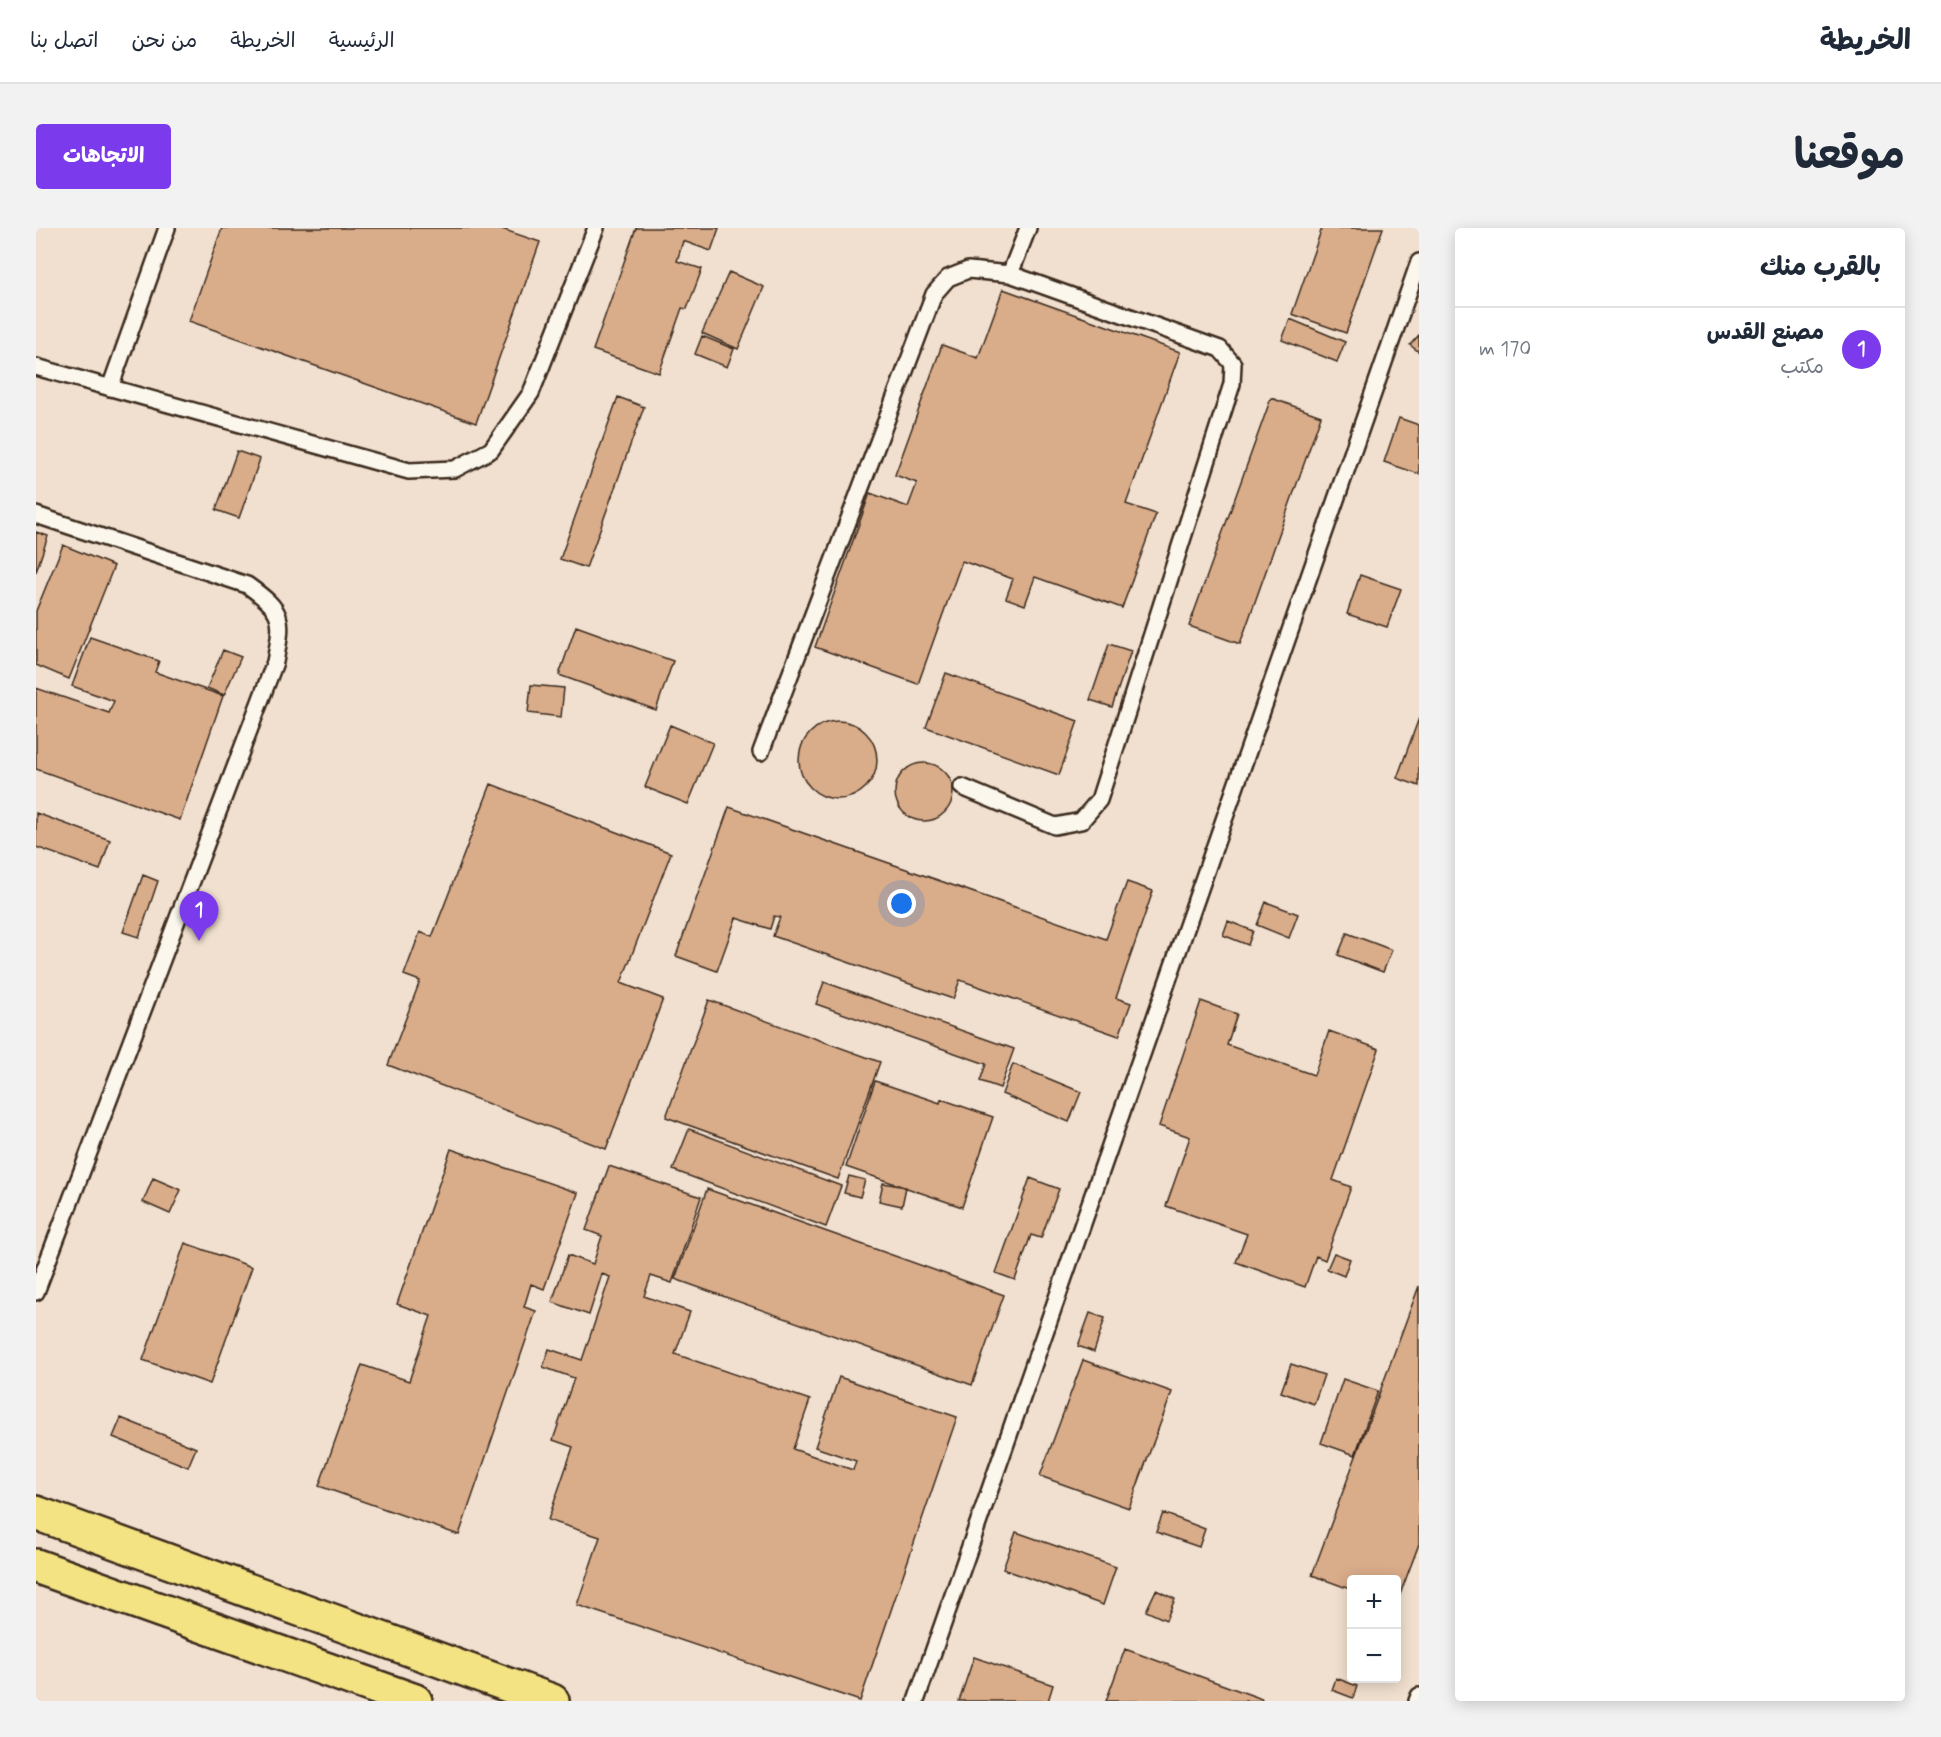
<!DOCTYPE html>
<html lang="ar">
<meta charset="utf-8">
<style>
:root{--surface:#fff;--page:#f2f2f3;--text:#1f2937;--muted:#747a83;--line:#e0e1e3;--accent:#7c3aed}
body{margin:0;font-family:Mynerve,"Playpen Sans Arabic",sans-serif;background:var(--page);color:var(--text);direction:rtl}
.controls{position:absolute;right:18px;bottom:18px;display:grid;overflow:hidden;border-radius:6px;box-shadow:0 3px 15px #0003}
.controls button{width:54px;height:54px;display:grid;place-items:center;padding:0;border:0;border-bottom:2px solid var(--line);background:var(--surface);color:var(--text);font:30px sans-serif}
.you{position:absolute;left:866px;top:676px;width:21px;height:21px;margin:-15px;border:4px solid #fff;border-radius:50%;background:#1a73e8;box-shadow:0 0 0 9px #1a73e833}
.badge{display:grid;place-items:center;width:39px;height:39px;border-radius:50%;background:var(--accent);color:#fff;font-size:20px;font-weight:700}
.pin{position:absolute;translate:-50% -50px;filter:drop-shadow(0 2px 3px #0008)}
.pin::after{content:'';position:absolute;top:32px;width:21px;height:18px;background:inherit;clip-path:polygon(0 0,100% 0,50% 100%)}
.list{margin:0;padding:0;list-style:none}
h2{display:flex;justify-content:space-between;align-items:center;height:78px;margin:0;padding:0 24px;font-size:26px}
h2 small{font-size:20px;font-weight:400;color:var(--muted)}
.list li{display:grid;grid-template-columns:39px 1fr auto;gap:18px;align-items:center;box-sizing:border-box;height:84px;padding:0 24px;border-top:2px solid var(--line)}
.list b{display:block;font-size:22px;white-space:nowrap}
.list p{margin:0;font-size:20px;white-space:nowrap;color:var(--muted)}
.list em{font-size:20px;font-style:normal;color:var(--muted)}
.map{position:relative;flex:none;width:1383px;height:1473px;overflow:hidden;direction:ltr;border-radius:6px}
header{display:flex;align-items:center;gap:36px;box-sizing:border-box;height:84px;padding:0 30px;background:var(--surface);border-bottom:2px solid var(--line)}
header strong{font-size:28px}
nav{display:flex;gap:33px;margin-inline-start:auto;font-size:21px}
.intro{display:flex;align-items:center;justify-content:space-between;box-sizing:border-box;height:144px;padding:0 36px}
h1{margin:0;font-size:42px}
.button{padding:15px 27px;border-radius:6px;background:var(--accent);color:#fff;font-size:21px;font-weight:700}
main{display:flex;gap:36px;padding:0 36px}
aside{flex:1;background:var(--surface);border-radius:6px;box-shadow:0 3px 15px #0003}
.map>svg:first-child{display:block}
.building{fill:#d9ac8a;stroke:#3b2a1e;stroke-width:1.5}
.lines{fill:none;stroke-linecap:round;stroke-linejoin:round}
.lane-casing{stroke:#3b2a1e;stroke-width:20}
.primary-casing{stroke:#3b2a1e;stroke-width:38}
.lane{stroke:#fbf7ec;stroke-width:15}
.primary{stroke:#f4e382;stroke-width:33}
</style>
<header>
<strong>الخريطة</strong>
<nav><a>الرئيسية</a><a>الخريطة</a><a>من نحن</a><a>اتصل بنا</a></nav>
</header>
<div class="intro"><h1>موقعنا</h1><a class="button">الاتجاهات</a></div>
<main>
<aside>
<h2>بالقرب منك<small></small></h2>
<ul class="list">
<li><span class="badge">1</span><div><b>مصنع القدس</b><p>مكتب</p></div><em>170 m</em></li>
</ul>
</aside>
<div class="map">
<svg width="1383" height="1473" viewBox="0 0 1383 1473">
<rect width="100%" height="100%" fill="#f1e0cf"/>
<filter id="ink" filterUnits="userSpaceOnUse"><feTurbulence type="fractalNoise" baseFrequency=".0167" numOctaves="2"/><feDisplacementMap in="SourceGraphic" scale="12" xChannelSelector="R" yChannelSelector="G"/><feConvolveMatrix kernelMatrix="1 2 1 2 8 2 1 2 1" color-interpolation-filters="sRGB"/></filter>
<g filter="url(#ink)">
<path class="building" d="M186 0H463L504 14 440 195 153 93Z
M600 0H683L675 23 647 13 641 33 666 41 651 81 646 80 623 145 557 122Z
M1286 0H1347L1310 105 1256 86Z
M693 44 728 59 702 121 666 105Z
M967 61 1144 124 1090 276 1120 286 1086 380 999 349 989 377 970 370 977 351 926 333 882 456 779 419 834 265 872 279 881 255 859 247 906 117 942 130Z
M1254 91 1309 114 1301 134 1246 112Z
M1383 107V124L1374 117Z
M666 108 698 121 691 139 659 126Z
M582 169 608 179 550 340 524 331Z
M1235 170 1285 188 1204 416 1153 398Z
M1363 190 1383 197V246L1348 234Z
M201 223 224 231 203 290 180 282Z
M0 304 12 308 0 344Z
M27 317 78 338 33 451 0 437V383Z
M1324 347 1365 361 1351 399 1311 386Z
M540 398 637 433 620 482 523 447Z
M54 409 123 433 119 444 187 468 144 592 0 541V460L73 485 78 473 36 458Z
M1073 416 1095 423 1076 479 1054 472Z
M187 422 205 429 188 467 171 460Z
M910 445 1042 493 1023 547 890 499Z
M495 457 528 460 525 489 492 485Z
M1383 490V558L1361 550Z
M763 532a39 39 0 1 1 78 0a39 39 0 1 1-78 0Z
M634 497 677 515 652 576 609 559Z
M859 564a29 29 0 1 1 58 0a29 29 0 1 1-58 0Z
M455 556 635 625 585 755 627 771 570 921 352 837 384 753 368 747 384 704 396 709Z
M693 579 1070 711 1091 654 1117 663 1080 770 1095 775 1083 808 924 752 917 771 737 708 744 689 738 688 734 701 700 690 681 743 640 728Z
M0 585 74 612 64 642 0 619Z
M107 647 122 653 103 709 87 704Z
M1230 674 1262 686 1253 710 1221 697Z
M1192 693 1217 703 1212 717 1187 707Z
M1311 705 1356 722 1347 744 1302 727Z
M788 754 978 821 964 860 944 853 950 836 780 776Z
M673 772 844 834 802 951 630 889Z
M1165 773 1201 786 1191 817 1278 847 1293 803 1343 821 1297 952 1315 959 1289 1032 1280 1028 1269 1059 1200 1034 1211 1006 1130 978 1154 909 1123 898Z
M977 836 1045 864 1033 894 966 866Z
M839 853 904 875 905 871 957 889 926 979 810 939Z
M653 901 805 958 790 999 637 942Z
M415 921 542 965 508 1061 495 1056 488 1079 500 1083 423 1307 283 1258 326 1137 373 1153 395 1088 361 1076Z
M573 938 665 969 636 1055 615 1048 608 1068 654 1084 639 1126 774 1172 757 1221 817 1242 820 1233 779 1219 803 1149 921 1189 824 1473 541 1377 564 1309 512 1292 537 1219 517 1212 538 1150 507 1139 513 1121 546 1132 574 1049 566 1046 553 1087 516 1074 532 1027 557 1036 566 1008 550 1002Z
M813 948 829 952 824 969 808 965Z
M117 950 145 962 134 986 107 974Z
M994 950 1023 961 1005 1010 995 1007 979 1052 960 1045Z
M847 955 870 959 866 978 843 973Z
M671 961 968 1067 936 1157 639 1051Z
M149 1015 216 1039 174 1156 107 1132Z
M1298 1025 1314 1031 1308 1048 1291 1041Z
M1383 1058V1316L1360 1377V1352H1316V1362L1276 1347Z
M1054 1085 1069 1090 1058 1124 1042 1118Z
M1047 1132 1136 1164 1093 1280 1004 1248Z
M1255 1136 1288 1147 1278 1176 1245 1164Z
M1307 1151 1342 1163 1319 1227 1285 1215Z
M85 1190 160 1220 152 1239 77 1209Z
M1127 1285 1169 1301 1163 1319 1120 1304Z
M980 1304 1080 1339 1067 1377 967 1341Z
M1120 1362 1139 1371 1130 1392 1110 1383Z
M1089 1421 1226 1471 1225 1473H1070Z
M938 1429 1017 1457 1012 1473H923Z
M1300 1450 1321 1458 1317 1470 1296 1462Z"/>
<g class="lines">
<defs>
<path id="lane" d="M974 46 992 0
M0 139 373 243 419 241 455 222 495 165 560 0
M74 160 131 0
M0 287 211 357C249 384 247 390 239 434L0 1064
M725 524 898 66 912 50 932 42 974 46 1184 121 1197 136 1196 156 1063 572 1045 593 1019 598 926 559
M880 1473 1383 34
M1381 1473 1383 1468"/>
<path id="primary" d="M0 1285 516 1473
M0 1338 379 1473"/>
</defs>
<use href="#lane" class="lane-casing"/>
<use href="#primary" class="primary-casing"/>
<use href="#lane" class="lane"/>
<use href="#primary" class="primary"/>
</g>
</g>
</svg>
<div class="controls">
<button>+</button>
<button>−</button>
</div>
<div class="you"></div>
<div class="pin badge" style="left:163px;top:713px">1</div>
</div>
</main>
